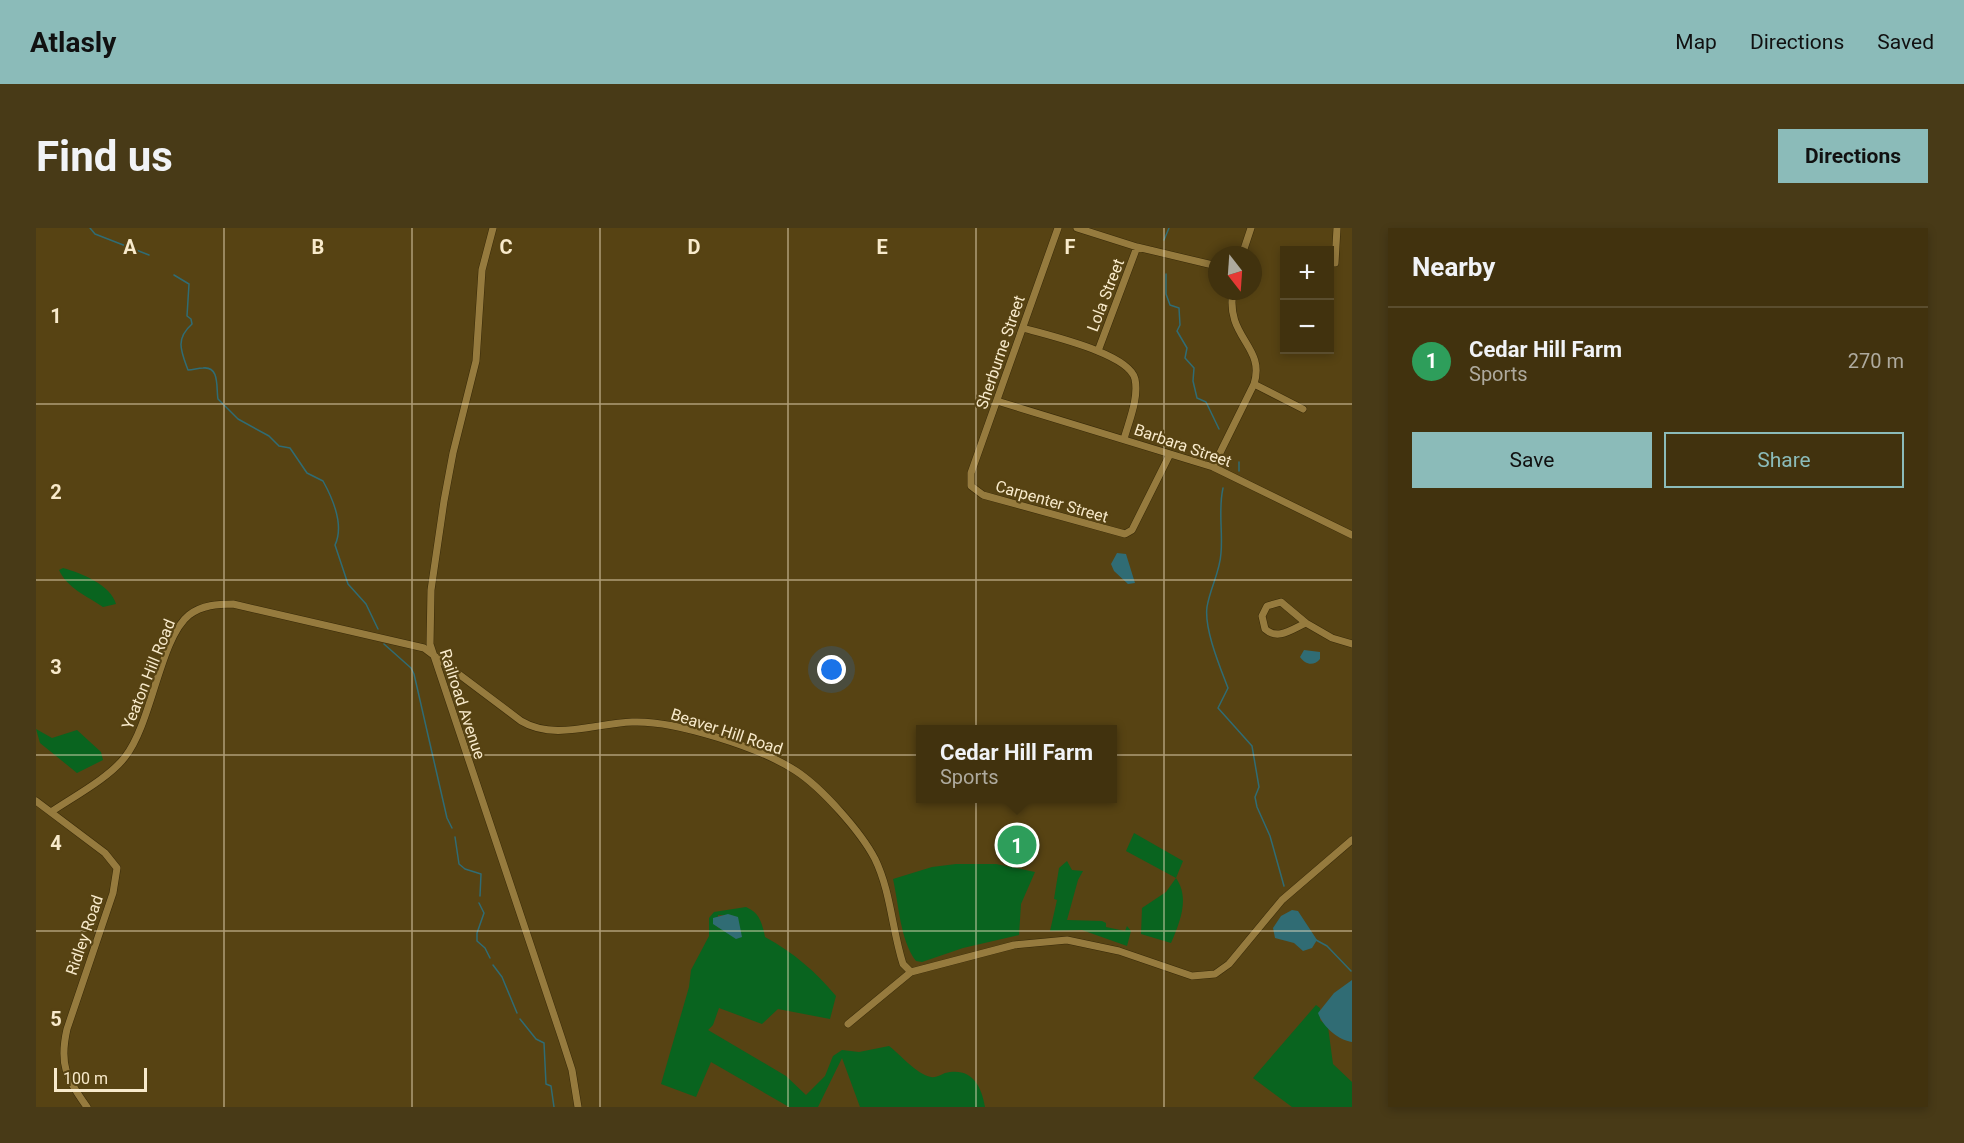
<!DOCTYPE html>
<meta charset="utf-8">
<style>
:root{--surface:#41320e;--page:#483a17;--text:#f1f3f6;--muted:#aeaa9e;--line:#5a4d2e;--accent:#8bbbb9}
body{margin:0;font-family:Roboto,sans-serif;background:var(--page);color:var(--text)}
.controls{position:absolute;right:18px;top:18px;display:grid;overflow:hidden;border-radius:0px;box-shadow:0 3px 9px #0003}
.controls button{width:54px;height:54px;display:grid;place-items:center;padding:0;border:0;border-bottom:2px solid var(--line);background:var(--surface);color:var(--text);font:30px sans-serif}
.compass{position:absolute;left:1172px;top:18px;width:54px;height:54px;border-radius:50%;background:var(--surface);box-shadow:0 3px 9px #0003;rotate:163deg}
.scale{position:absolute;left:18px;bottom:15px;width:93px;box-sizing:border-box;padding-left:6px;border:3px solid #f8eacb;border-top:0;font-size:16px;line-height:21px;white-space:nowrap;color:#f8eacb;-webkit-text-stroke:4px #574313;paint-order:stroke}
.you{position:absolute;left:796px;top:442px;width:21px;height:21px;margin:-15px;border:4px solid #fff;border-radius:50%;background:#1a73e8;box-shadow:0 0 0 9px #1a73e833}
.badge{display:grid;place-items:center;width:39px;height:39px;border-radius:50%;background:var(--accent);color:#fff;font-size:20px;font-weight:700}
.pin{position:absolute;translate:-50% -50%;border:3px solid #fff;box-shadow:0 2px 6px #0006}
.popup{position:absolute;left:880px;top:497px;width:201px;height:78px;box-sizing:border-box;display:grid;place-content:center;border-radius:0px;background:var(--surface);filter:drop-shadow(0 2px 4px #0005);font-size:20px;white-space:nowrap;color:var(--muted)}
.popup b{font-size:22px;color:var(--text)}
.popup::after{content:'';position:absolute;left:50%;top:100%;margin-left:-12px;border:12px solid transparent;border-top-color:var(--surface)}
.list{margin:0;padding:0;list-style:none}
h2{display:flex;justify-content:space-between;align-items:center;height:78px;margin:0;padding:0 24px;font-size:26px}
h2 small{font-size:20px;font-weight:400;color:var(--muted)}
.list li{display:grid;grid-template-columns:39px 1fr auto;gap:18px;align-items:center;box-sizing:border-box;height:108px;padding:0 24px;border-top:2px solid var(--line)}
.list b{display:block;font-size:22px;white-space:nowrap}
.list p{margin:0;font-size:20px;white-space:nowrap;color:var(--muted)}
.list em{font-size:20px;font-style:normal;color:var(--muted)}
.actions{display:flex;gap:12px;padding:18px 24px}
.actions a{flex:1;padding:14px 0;border:2px solid var(--accent);border-radius:0px;text-align:center;font-size:21px;color:var(--accent)}
.actions .main{background:var(--accent);color:#111}
.map{position:relative;flex:none;width:1316px;height:879px;overflow:hidden;border-radius:0px}
header{display:flex;align-items:center;gap:36px;box-sizing:border-box;height:84px;padding:0 30px;background:var(--accent);color:#111}
header strong{font-size:28px}
nav{display:flex;gap:33px;margin-inline-start:auto;font-size:21px}
.intro{display:flex;align-items:center;justify-content:space-between;box-sizing:border-box;height:144px;padding:0 36px}
h1{margin:0;font-size:42px}
.button{padding:15px 27px;border-radius:0px;background:var(--accent);color:#111;font-size:21px;font-weight:700}
main{display:flex;gap:36px;padding:0 36px}
aside{flex:1;background:var(--surface);border-radius:0px;box-shadow:0 3px 9px #0003}
.map>svg:first-child{display:block}
.green{fill:#09641f;fill-rule:evenodd}
.water{fill:#306c74}
.lines{fill:none;stroke-linecap:round;stroke-linejoin:round}
.stream{stroke:#306c74;stroke-width:1.5}
.street-casing{stroke:#382a09;stroke-width:8}
.street{stroke:#967b3e;stroke-width:7}
.grid{fill:none;stroke:#f8eacb;stroke-width:1.5;stroke-opacity:0.55}
.labels{text-anchor:middle;stroke-width:4.5;stroke-linejoin:round;paint-order:stroke}
.street-label{font-size:16px;fill:#f8eacb;stroke:#574313}
.grid-label{font-size:20px;text-anchor:middle;font-weight:bold;fill:#f8eacb;stroke:#574313;stroke-width:4.5;stroke-linejoin:round;paint-order:stroke}
</style>
<header>
<strong>Atlasly</strong>
<nav><a>Map</a><a>Directions</a><a>Saved</a></nav>
</header>
<div class="intro"><h1>Find us</h1><a class="button">Directions</a></div>
<main>
<div class="map">
<svg width="1316" height="879" viewBox="0 0 1316 879">
<rect width="100%" height="100%" fill="#574313"/>
<path class="green" d="M27 340C45 345 75 357 80 376L67 379C51 368 31 360 23 342Z
M0 501 16 510 41 502 65 524 67 532 41 545 4 515Z
M1098 605 1147 633 1140 650C1154 670 1144 694 1135 715L1105 706 1106 680 1130 664 1140 650 1090 623Z
M1031 633 1036 642 1047 643 1042 652 1031 692 1066 693 1070 695V699L1089 703 1091 698 1095 703 1091 718 1046 702 1014 703 1021 672 1018 671 1023 640Z
M920 636H960L999 644 985 676 983 707 927 720 886 734 880 733C864 712 863 677 857 651L896 639Z
M710 679C724 685 726 695 729 709 758 725 779 743 800 768L794 791 742 781 726 796 683 780 677 797 672 802 750 848 770 867 789 848 797 828 806 822 823 824 853 818C865 827 880 846 895 849 900 850 904 847 909 845 935 839 945 856 949 879H824L806 830 782 879H753L675 834 660 869 625 856 653 759 655 742 673 708V690L678 684ZM682 687H696L706 709 681 699Z
M1280 777 1284 780V792L1292 799 1297 836 1316 854V879H1256L1217 850Z"/>
<path class="water" d="M1081 325 1090 326 1099 355 1092 356 1078 343 1075 336Z
M1268 422 1284 424V431C1277 439 1269 436 1264 429Z
M1256 682 1262 683 1281 712 1276 720 1267 723 1258 715 1239 710 1237 700 1245 688Z
M692 686 702 689 706 709 700 711 677 696V690Z
M1316 752V814C1302 812 1287 799 1282 785L1298 765Z"/>
<g class="lines">
<path class="stream" d="M54 0 59 6 113 27
M1128 12 1133 0
M1130 46V66L1134 77 1143 80 1144 97 1141 103 1151 120 1149 130 1158 140 1157 153 1161 170 1170 174 1183 201
M138 47 153 56 151 88 155 91 156 96C139 111 145 123 152 142 158 142 161 140 167 140 184 138 180 160 182 171L202 191 233 208 243 218 254 220 271 245 287 253C297 271 308 298 299 317L312 356 330 376 342 401
M1203 243V234
M1187 260C1182 282 1187 303 1185 325 1184 344 1174 360 1171 379 1168 401 1184 439 1192 460L1182 480 1216 518 1223 559 1219 569 1221 579 1234 608 1248 658
M348 416 375 440 378 446 411 590 416 600
M419 609 423 636 429 641 445 646 444 668
M443 675 448 685 441 705V713L449 720 454 730
M1280 712 1291 718 1315 743
M457 737 466 749 481 785
M484 791 500 811 508 815 510 856 515 858 518 879"/>
<defs>
<path id="street" d="M457 0 446 42 440 133 417 225 408 273 395 362 394 416 526 811 536 842 542 879
M1022 0 935 245V258L947 267 1089 306 1096 302 1134 226
M1041 0 1101 19 1181 38
M1206 27 1215 0
M1299 35 1301 0
M987 100C1010 107 1093 125 1099 151 1103 170 1093 193 1088 211
M1062 123 1101 19
M1218 156 1267 181
M961 173 1177 239 1316 307
M1177 239 1218 156C1230 118 1189 110 1197 63
M1245 374 1270 395C1256 401 1242 413 1229 401L1226 388 1231 378Z
M1270 395 1296 410 1316 416
M0 573 69 625 81 640 77 665 31 801C23 836 30 850 51 879
M15 584C37 569 73 550 89 529 116 495 124 410 153 387 166 377 182 376 197 376L388 420 485 493C518 513 560 495 596 494 639 492 725 520 760 543 786 560 825 604 839 631 855 664 856 702 867 736L875 744 978 717 1031 712 1083 723 1156 748 1179 746 1193 736 1246 672 1316 612
M812 796 875 744"/>
</defs>
<use href="#street" class="street-casing"/>
<use href="#street" class="street"/>
</g>
<path class="grid" d="M188 0V879M376 0V879M564 0V879M752 0V879M940 0V879M1128 0V879M0 176H1316M0 352H1316M0 527H1316M0 703H1316"/>
<g class="labels">
<g class="street-label">
<text transform="translate(1069 67) rotate(-69)" y="6">Lola Street</text>
<text transform="translate(964 124) rotate(-71)" y="6">Sherburne Street</text>
<text transform="translate(1147 217) rotate(19)" y="6">Barbara Street</text>
<text transform="translate(1016 273) rotate(16)" y="6">Carpenter Street</text>
<text transform="translate(112 446) rotate(-68)" y="6">Yeaton Hill Road</text>
<text transform="translate(427 476) rotate(72)" y="6">Railroad Avenue</text>
<text transform="translate(691 503) rotate(18)" y="6">Beaver Hill Road</text>
<text transform="translate(48 707) rotate(-71)" y="6">Ridley Road</text>
</g>
</g>
<g class="grid-label">
<text x="94" y="26">A</text>
<text x="282" y="26">B</text>
<text x="470" y="26">C</text>
<text x="658" y="26">D</text>
<text x="846" y="26">E</text>
<text x="1034" y="26">F</text>
<text x="20" y="95">1</text>
<text x="20" y="271">2</text>
<text x="20" y="446">3</text>
<text x="20" y="622">4</text>
<text x="20" y="798">5</text>
</g>
</svg>
<div class="controls">
<button>+</button>
<button>−</button>
</div>
<svg class="compass" viewBox="-18 -18 36 36"><path d="M0-13l5 13h-10z" fill="#e53935"/><path d="M0 13l5-13h-10z" fill="#aeaa9e"/></svg>
<div class="scale">100 m</div>
<div class="you"></div>
<div class="pin badge" style="left:981px;top:617px;background:#2e9e5b">1</div>
<div class="popup"><b>Cedar Hill Farm</b>Sports</div>
</div>
<aside>
<h2>Nearby<small></small></h2>
<ul class="list">
<li><span class="badge" style="background:#2e9e5b">1</span><div><b>Cedar Hill Farm</b><p>Sports</p></div><em>270 m</em></li>
</ul>
<div class="actions"><a class="main">Save</a><a>Share</a></div>
</aside>
</main>
